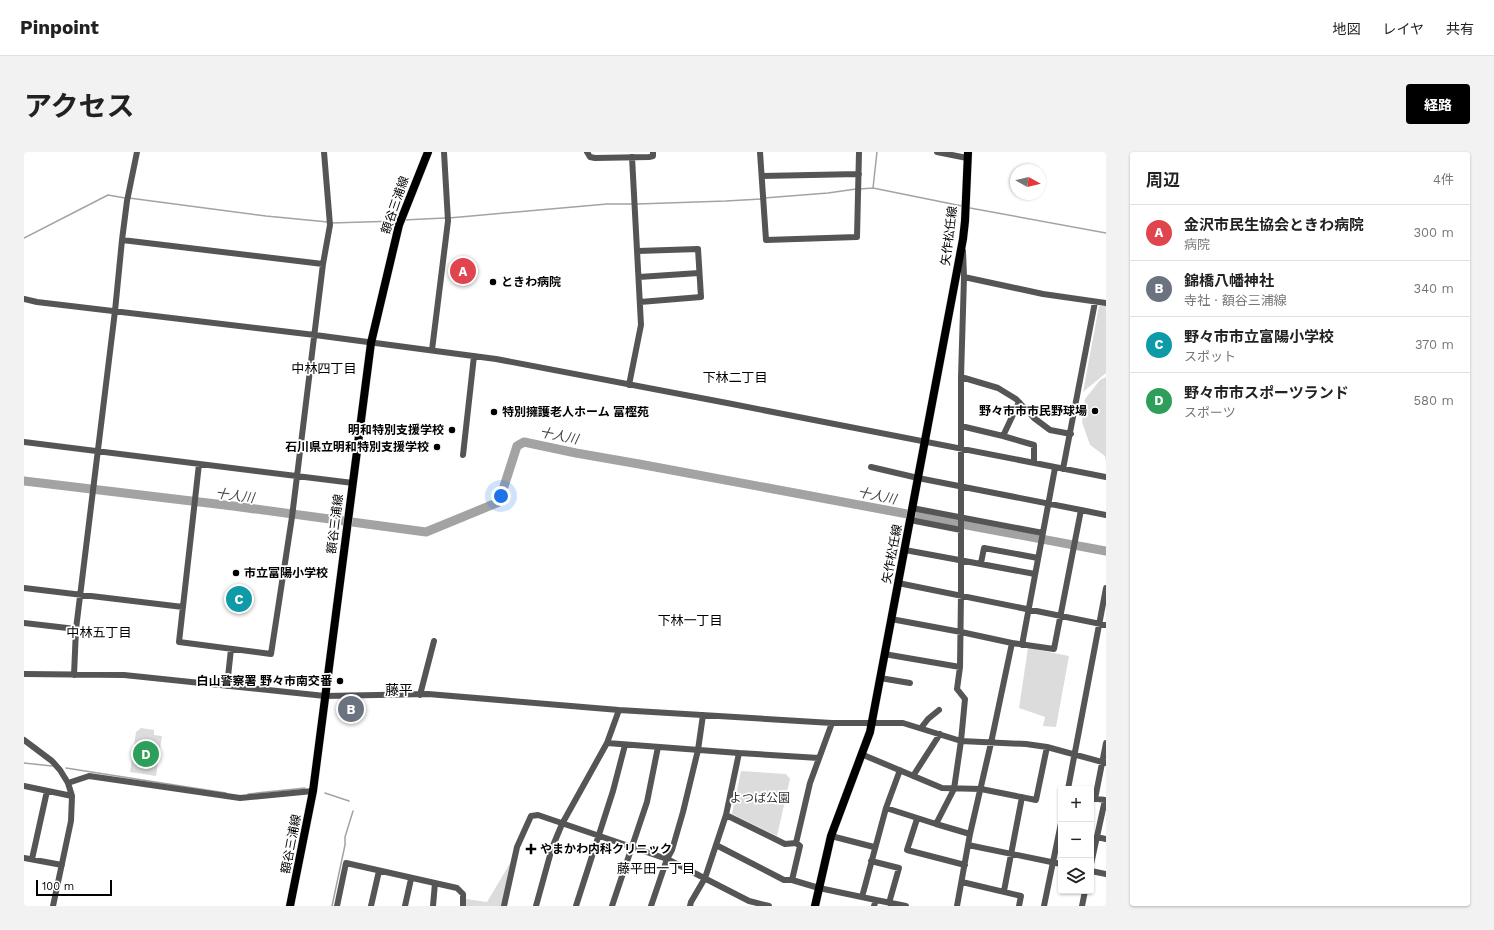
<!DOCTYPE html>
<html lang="ja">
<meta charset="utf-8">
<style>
:root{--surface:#fff;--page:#f2f2f2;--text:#222;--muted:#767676;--line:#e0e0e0;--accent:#000}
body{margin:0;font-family:"Work Sans","Noto Sans JP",sans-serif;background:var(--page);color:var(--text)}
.controls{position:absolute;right:12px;bottom:12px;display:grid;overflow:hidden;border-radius:4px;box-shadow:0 1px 3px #0004}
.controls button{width:36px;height:36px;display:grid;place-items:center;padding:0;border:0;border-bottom:1px solid var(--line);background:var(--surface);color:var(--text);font:20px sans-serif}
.compass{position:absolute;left:986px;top:12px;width:36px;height:36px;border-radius:50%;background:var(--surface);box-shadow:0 1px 3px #0004;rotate:98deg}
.scale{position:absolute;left:12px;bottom:10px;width:76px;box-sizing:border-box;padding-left:4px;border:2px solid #000;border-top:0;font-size:11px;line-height:14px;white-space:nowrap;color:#000;-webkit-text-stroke:3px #fff;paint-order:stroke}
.you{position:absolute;left:477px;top:344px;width:14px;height:14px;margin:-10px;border:3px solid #fff;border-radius:50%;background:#1a73e8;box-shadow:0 0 0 6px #1a73e833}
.badge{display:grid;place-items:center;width:26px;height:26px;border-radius:50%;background:var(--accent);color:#fff;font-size:13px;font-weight:700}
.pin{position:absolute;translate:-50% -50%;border:2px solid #fff;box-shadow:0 1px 4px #0006}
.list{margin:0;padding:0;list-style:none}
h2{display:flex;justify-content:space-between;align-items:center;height:52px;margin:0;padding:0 16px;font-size:17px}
h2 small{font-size:13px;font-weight:400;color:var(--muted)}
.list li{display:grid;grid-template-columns:26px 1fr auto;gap:12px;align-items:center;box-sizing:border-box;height:56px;padding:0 16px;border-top:1px solid var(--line)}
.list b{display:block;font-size:15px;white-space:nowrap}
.list p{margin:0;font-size:13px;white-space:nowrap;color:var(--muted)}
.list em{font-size:13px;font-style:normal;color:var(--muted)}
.icon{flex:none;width:22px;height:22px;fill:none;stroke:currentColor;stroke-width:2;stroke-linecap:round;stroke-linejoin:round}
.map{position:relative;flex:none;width:1082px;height:754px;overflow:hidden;border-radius:4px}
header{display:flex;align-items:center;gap:24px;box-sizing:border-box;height:56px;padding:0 20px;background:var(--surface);border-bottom:1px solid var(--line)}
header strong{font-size:19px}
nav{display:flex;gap:22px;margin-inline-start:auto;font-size:14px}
.intro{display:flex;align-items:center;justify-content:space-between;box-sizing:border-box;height:96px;padding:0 24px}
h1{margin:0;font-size:28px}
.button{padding:10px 18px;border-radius:4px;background:var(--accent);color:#fff;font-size:14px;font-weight:700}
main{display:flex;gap:24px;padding:0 24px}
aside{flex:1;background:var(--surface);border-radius:4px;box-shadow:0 1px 3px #0004}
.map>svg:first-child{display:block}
.green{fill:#dcdcdc}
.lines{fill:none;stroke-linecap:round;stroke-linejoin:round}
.stream{stroke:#a3a3a3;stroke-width:1.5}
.river{stroke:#a3a3a3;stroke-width:9}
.major-casing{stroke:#dbdbdb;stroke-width:9}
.minor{stroke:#555;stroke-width:6}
.major{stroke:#000;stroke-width:8}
.poi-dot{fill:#000;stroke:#fff;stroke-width:1.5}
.labels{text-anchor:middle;stroke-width:3.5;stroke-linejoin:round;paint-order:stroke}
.street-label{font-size:12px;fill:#000;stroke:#fff}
.poi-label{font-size:12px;font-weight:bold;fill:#000;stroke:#fff;text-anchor:start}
.park-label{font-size:12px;fill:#333;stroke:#fff}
.neighbourhood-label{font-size:13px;fill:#000;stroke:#fff}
.water-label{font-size:13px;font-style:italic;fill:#444;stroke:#fff}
.quarter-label{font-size:14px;fill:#000;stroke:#fff}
</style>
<header>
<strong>Pinpoint</strong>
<nav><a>地図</a><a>レイヤ</a><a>共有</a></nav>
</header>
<div class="intro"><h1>アクセス</h1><a class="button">経路</a></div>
<main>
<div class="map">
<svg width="1082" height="754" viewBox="0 0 1082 754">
<rect width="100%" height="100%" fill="#fff"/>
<path class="green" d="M1075 154H1082V221L1059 240Z
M1082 225V310L1081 304 1066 293 1058 270 1061 247 1076 228Z
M1004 496 1045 504 1032 575 1019 574 1021 565 995 556Z
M117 576 130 578V583L138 584 132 624 106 620 112 580Z
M717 619 762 622 766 627 753 684 708 662Z
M488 708 478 754H442V747L463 750Z"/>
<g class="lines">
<path class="stream" d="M849 36 853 0
M836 37 849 36 938 54
M105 46 242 64 304 70
M740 46 804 41 832 37
M613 52 702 49 737 47
M946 56 1082 81
M425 66 583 52H609
M379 68 421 66
M307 71 374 69
M0 86 84 43 101 46
M0 611 28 614
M42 616 202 641
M301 641 325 649
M224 642 281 636
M308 754 321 693V685L329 659"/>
<path class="river" d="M0 329 209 354 402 380 475 350 493 294 500 290 552 301 615 312 1082 399"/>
<defs>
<path id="major" d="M266 754 289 639 347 191 375 73 404 0
M791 754 807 684 846 580 939 87 941 69 944 0"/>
</defs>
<use href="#major" class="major-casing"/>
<path class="minor" d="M563 0 566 5 571 6 625 5 629 4V0
M736 0 742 88 833 85 835 0
M913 0 943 6
M738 24 835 22
M98 88 299 112
M614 99 674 97 677 145 616 150
M939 99 940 125 1019 142 1082 151
M615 125 675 121
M0 147 13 150 291 183 472 207 703 251 1082 325
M408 198 424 69 420 0
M937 225 974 236 992 247 1010 266 1026 278 1047 282
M605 233 617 173 608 5
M995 250 979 284 1010 293V311
M937 274 979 284
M0 290 329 331
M439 303 450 204
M175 312 155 490 247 502 268 365 299 112 306 73 300 0
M847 315 894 326 1057 358
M1039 317 1071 150
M888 356 1019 381
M886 368 937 378
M881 398 1011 422
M957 411 960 396 1014 406
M874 431 1082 473
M0 436 159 455
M867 467 937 480 988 491
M0 471 52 477
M998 493 1031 316
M860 502 936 515
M0 522 100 523 301 544 404 542 595 558 808 571H879L937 589 1002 592 1023 595 1082 611
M50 523 52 477 91 159 98 88 103 49 113 0
M856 526 886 531
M203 534 207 497
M396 543 410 489
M897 576 904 567 915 558
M0 588 28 609 36 618 44 631 48 644 47 669 29 754
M583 591 595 558
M715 601 795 606
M837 602 918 636 957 637 1012 648 1023 595
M889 624 916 582
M44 631 65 624 216 646 289 639
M0 634 48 644
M1044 637 1082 436
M1067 646 1081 648 1067 712
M1071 647 1082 591
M862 656 876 618
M702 663 761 692 772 691
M893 667 883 698 941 713
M912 672 946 682
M807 684 850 695
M1073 685 1082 687
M944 693 1037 712
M0 706 38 713
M8 707 23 639
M847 709 875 716 865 751
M1067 719 1082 722
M768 728 776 694 772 691 786 631 808 571
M938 730 997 744 995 754
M980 739 998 645
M838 745 862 656 912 672 930 637 937 589 941 547 933 537 936 515 937 443V225L940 125
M852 748 882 754
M313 754 322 711 433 736 439 742V754
M347 754 355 719
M381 754 387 727
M409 754 411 731
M480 754 493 695 507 664 514 663 643 707 725 749 745 754
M512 754 528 696 538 672 583 591 715 601 702 663 692 693 760 728H768L795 736 852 748 850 754
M552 754 589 639 601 593
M588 754 623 650 634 595
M627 754 643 707 648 698 659 660 674 598 679 563
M666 754 667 750 681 726 692 693
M933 754 946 682 967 591 988 491 1030 497 1057 358 1082 363
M1020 754 1037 671
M1058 754 1061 739"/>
<use href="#major" class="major"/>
</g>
<g class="poi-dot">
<circle cx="469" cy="130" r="4"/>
<circle cx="1071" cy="259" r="4"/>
<circle cx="470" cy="260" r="4"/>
<circle cx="428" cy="278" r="4"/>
<circle cx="413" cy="295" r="4"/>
<circle cx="212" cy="421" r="4"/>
<circle cx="316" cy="529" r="4"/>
<path d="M505 691h4v4h4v4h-4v4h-4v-4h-4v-4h4z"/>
</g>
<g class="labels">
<g class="street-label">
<text transform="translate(371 53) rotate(-71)" y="4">額谷三浦線</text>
<text transform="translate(925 84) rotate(-83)" y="4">矢作松任線</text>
<text transform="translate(311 372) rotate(-83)" y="4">額谷三浦線</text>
<text transform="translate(868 402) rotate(-79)" y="4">矢作松任線</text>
<text transform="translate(267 692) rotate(-79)" y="4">額谷三浦線</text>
</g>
<g class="poi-label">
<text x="477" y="134">ときわ病院</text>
<text x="1063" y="263" text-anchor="end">野々市市市民野球場</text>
<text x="478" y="264">特別擁護老人ホーム 富樫苑</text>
<text x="420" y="282" text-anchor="end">明和特別支援学校</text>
<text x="405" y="299" text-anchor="end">石川県立明和特別支援学校</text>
<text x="220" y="425">市立富陽小学校</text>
<text x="308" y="533" text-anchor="end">白山警察署 野々市南交番</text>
<text x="516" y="701">やまかわ内科クリニック</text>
</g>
<g class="park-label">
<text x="736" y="650">よつば公園</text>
</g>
<g class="neighbourhood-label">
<text x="300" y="221">中林四丁目</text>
<text x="711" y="230">下林二丁目</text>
<text x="666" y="473">下林一丁目</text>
<text x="75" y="485">中林五丁目</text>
<text x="632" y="721">藤平田一丁目</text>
</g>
<g class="water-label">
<text transform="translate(535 283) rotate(11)" y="5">十人川</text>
<text transform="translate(211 343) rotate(7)" y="5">十人川</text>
<text transform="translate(853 343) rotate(11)" y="5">十人川</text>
</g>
<g class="quarter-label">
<text x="375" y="543">藤平</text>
</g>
</g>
</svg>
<div class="controls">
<button>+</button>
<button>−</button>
<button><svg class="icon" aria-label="layers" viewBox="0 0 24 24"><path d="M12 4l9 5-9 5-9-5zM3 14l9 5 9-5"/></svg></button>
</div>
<svg class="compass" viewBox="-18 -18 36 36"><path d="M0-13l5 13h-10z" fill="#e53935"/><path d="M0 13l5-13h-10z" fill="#767676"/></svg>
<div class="scale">100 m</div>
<div class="you"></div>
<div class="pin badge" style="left:439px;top:119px;background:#e0444e">A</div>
<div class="pin badge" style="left:327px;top:557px;background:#6b7280">B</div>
<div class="pin badge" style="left:215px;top:447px;background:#0f9aa8">C</div>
<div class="pin badge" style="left:122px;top:602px;background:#2e9e5b">D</div>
</div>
<aside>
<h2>周辺<small>4件</small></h2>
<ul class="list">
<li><span class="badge" style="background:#e0444e">A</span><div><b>金沢市民生協会ときわ病院</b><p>病院</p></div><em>300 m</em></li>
<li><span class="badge" style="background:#6b7280">B</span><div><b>錦橋八幡神社</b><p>寺社 · 額谷三浦線</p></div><em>340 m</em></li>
<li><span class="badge" style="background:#0f9aa8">C</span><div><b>野々市市立富陽小学校</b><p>スポット</p></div><em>370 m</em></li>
<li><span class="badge" style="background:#2e9e5b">D</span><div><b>野々市市スポーツランド</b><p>スポーツ</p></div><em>580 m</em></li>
</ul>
</aside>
</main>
